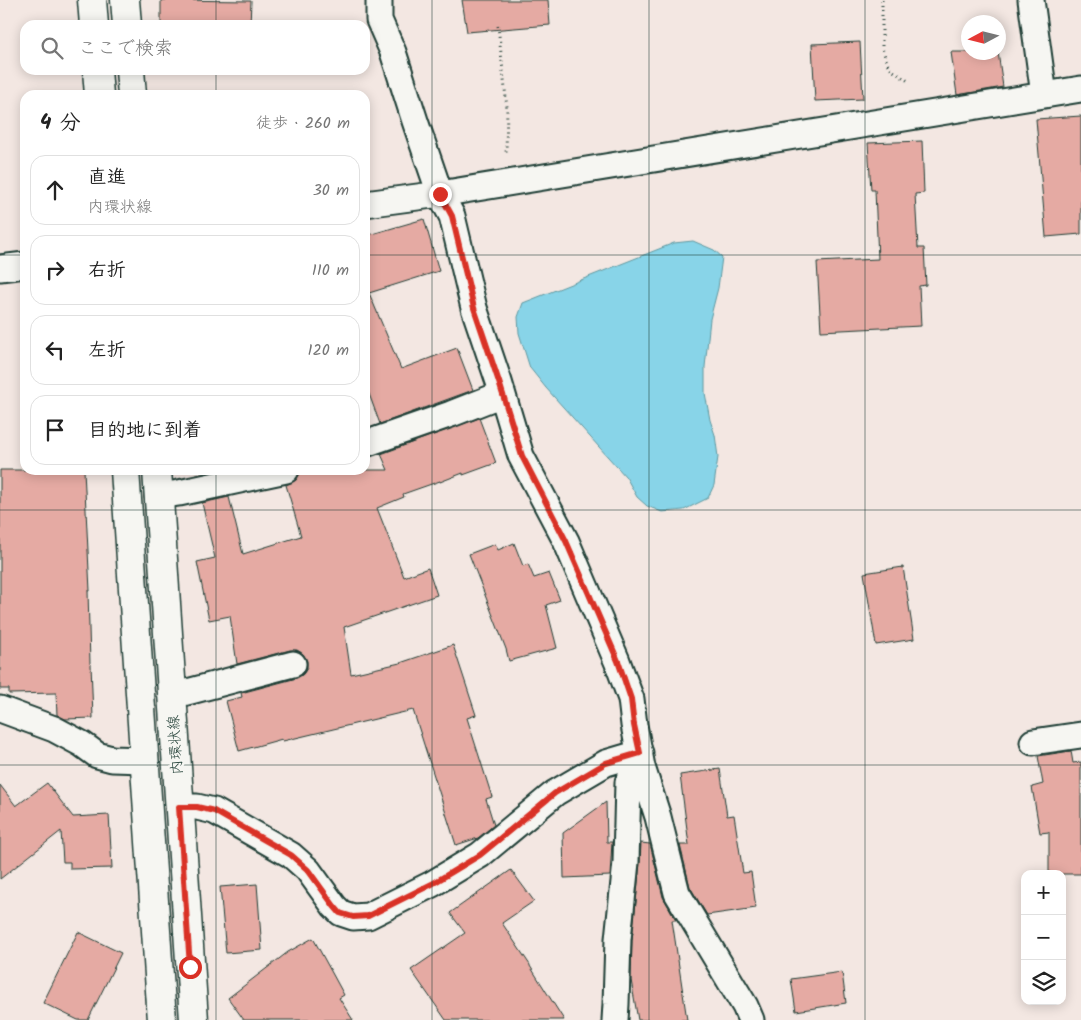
<!DOCTYPE html>
<html lang="ja">
<meta charset="utf-8">
<style>
:root{--surface:#fff;--page:#f2f2f2;--text:#222;--muted:#767676;--line:#e0e0e0}
body{margin:0;font-family:Kalam,"Klee One",sans-serif;background:var(--page);color:var(--text)}
.controls{position:absolute;right:15px;bottom:15px;display:grid;overflow:hidden;border-radius:10px;box-shadow:0 2px 12px #0003}
.controls button{width:45px;height:45px;display:grid;place-items:center;padding:0;border:0;border-bottom:1px solid var(--line);background:var(--surface);color:var(--text);font:25px sans-serif}
.compass{position:absolute;left:961px;top:15px;width:45px;height:45px;border-radius:50%;background:var(--surface);box-shadow:0 2px 12px #0003;rotate:263deg}
.stop{position:absolute;width:15px;height:15px;margin:-11px;border:4px solid #d93025;border-radius:50%;background:#fff}
.stop.end{background:#d93025;border-color:#fff;box-shadow:0 1px 5px #0008}
.list{margin:0;padding:0;list-style:none}
h2{display:flex;justify-content:space-between;align-items:center;height:65px;margin:0;padding:0 20px;font-size:21px}
h2 small{font-size:16px;font-weight:400;color:var(--muted)}
.list li{display:grid;grid-template-columns:32px 1fr auto;gap:15px;align-items:center;box-sizing:border-box;height:70px;margin:0 10px 10px;padding:0 10px;border:1px solid var(--line);border-radius:15px}
.list b{display:block;font-size:19px;white-space:nowrap}
.list p{margin:0;font-size:16px;white-space:nowrap;color:var(--muted)}
.list em{font-size:16px;font-style:normal;color:var(--muted)}
.icon{flex:none;width:28px;height:28px;fill:none;stroke:currentColor;stroke-width:2;stroke-linecap:round;stroke-linejoin:round}
.map{position:relative;flex:none;width:1081px;height:1020px;overflow:hidden}
.search{position:absolute;background:var(--surface);box-shadow:0 2px 12px #0003;left:20px;top:20px;width:350px;height:55px;display:flex;align-items:center;gap:12px;box-sizing:border-box;padding:0 18px;border-radius:15px;color:var(--muted);font-size:19px}
.panel{position:absolute;background:var(--surface);box-shadow:0 2px 12px #0003;left:20px;top:90px;width:350px;height:385px;border-radius:15px}
.map>svg:first-child{display:block}
.water{fill:#88d4e8;stroke:#5e98a0}
.building{fill:#e5aaa3;stroke:#1f3d34}
.lines{fill:none;stroke-linecap:round;stroke-linejoin:round}
.minor-casing{stroke:#1f3d34;stroke-width:29}
.tertiary-casing{stroke:#1f3d34;stroke-width:31}
.path{stroke:#1f3d34;stroke-width:3;stroke-dasharray:1 4;stroke-linecap:butt}
.minor{stroke:#f6f6f2;stroke-width:25}
.tertiary{stroke:#f6f6f2;stroke-width:28}
.route{stroke:#d93025;stroke-width:6}
.grid{fill:none;stroke:#1f3d34;stroke-width:1;stroke-opacity:0.55}
.labels{text-anchor:middle;stroke-width:5;stroke-linejoin:round;paint-order:stroke}
.street-label{font-size:15px;fill:#1f3d34;stroke:#f6f6f2}
</style>
<div class="map">
<svg width="1081" height="1020" viewBox="0 0 1081 1020">
<rect width="100%" height="100%" fill="#f3e7e2"/>
<filter id="ink" filterUnits="userSpaceOnUse"><feTurbulence type="fractalNoise" baseFrequency=".02" numOctaves="2"/><feDisplacementMap in="SourceGraphic" scale="10" xChannelSelector="R" yChannelSelector="G"/><feConvolveMatrix kernelMatrix="1 2 1 2 8 2 1 2 1" color-interpolation-filters="sRGB"/></filter>
<g filter="url(#ink)">
<path class="water" d="M693 241 714 250 722 257 718 288 710 319 705 367V393L710 420 715 435 718 457 714 485 708 498 684 510 662 512 647 506 637 497 626 477 546 388 530 368 519 333 518 317 523 303 674 243Z"/>
<path class="building" d="M161 0 251 1 250 25H161Z
M462 0H548L550 25 467 32Z
M860 42 863 99 815 101 812 44Z
M951 52H998L1003 87 957 95Z
M1081 116V234L1046 237 1036 119Z
M922 141 924 193 915 194 918 248H924L926 285 919 286 921 326 821 331 817 262 878 259 875 190H871L868 143Z
M424 219 439 271 369 293 401 369 457 348 473 390 380 424 365 383V236Z
M479 418 496 463 463 475V473L440 482V481L403 494 404 497 377 508 404 577 428 568 437 595 344 627 351 674 400 663 453 645 476 715 467 718 492 797 486 799 494 825 478 838 456 845 413 710 283 741 282 739 239 751 226 701 242 697 241 693 297 678 303 674 307 668V661L303 654 297 650H290L237 664 230 616 209 620 197 562 215 558 202 503 229 497 243 554 301 536 286 485 296 480 299 475 300 470H388L381 454Z
M0 470H84L90 591H88L90 664H91L93 718 65 719 57 715 56 693 9 694V689H0Z
M514 543 523 566 528 564 534 578 549 573 560 600 546 605 557 648 509 661 506 649 469 554 495 544 498 550Z
M903 567 914 639 876 645 864 573Z
M1071 751 1073 763 1081 762V874H1049V832L1040 833 1032 787 1043 784 1038 756Z
M720 769 727 816 734 815 743 873 751 872 756 908 707 915 690 887 680 845H689L680 775Z
M47 783 73 817 109 815 112 868 70 869V862H63L61 831 0 879V785L16 806Z
M606 802 607 842H612L610 876 564 878 563 833Z
M641 843 650 844 663 897 676 920H672L687 1020H638L631 980 632 940 640 863Z
M511 870 534 901 502 923 530 965V966L564 1020H446L411 970 465 933 450 913Z
M257 884 262 950 226 953 220 887Z
M78 932 121 953 88 1020H78L43 1003Z
M313 938 344 995 339 998 353 1020H244L228 998 288 952Z
M842 972 846 1003 796 1011 791 979Z"/>
<g class="lines">
<defs>
<path id="minor" d="M379 0V20L393 52 415 121 440 194 452 216 474 308 499 382 521 456 566 541 617 661 631 699 634 725 642 767 658 817 677 893 745 1006 751 1020
M1031 0 1044 95
M365 204 440 194 1081 89
M0 268 25 265
M365 444 451 414 502 394
M158 496 179 493 286 470
M172 696 293 664
M0 709 54 729 82 744 97 755 112 759 144 760
M1033 742 1081 735
M179 807H197L214 811 291 855 308 870 334 906 341 913 353 917 368 916 432 884 480 855 555 793 606 763 640 753
M615 1020 616 1004 618 939 626 862 628 782 632 774 642 767"/>
<path id="tertiary" d="M92 0 94 25
M125 0 127 25
M97 70 99 95
M130 70 132 95
M125 470 162 1020
M157 470 194 1020"/>
</defs>
<use href="#minor" class="minor-casing"/>
<use href="#tertiary" class="tertiary-casing"/>
<path class="path" d="M882 0V48L889 68 908 81
M498 26 507 107 506 154"/>
<use href="#minor" class="minor"/>
<use href="#tertiary" class="tertiary"/>
</g>
</g>
<g class="lines" filter="url(#ink)">
<path class="route" d="M190 967 179 807H197L214 811 291 855 308 870 334 906 340 913 353 917 368 916 432 884 480 855 555 793 606 763 640 753 634 725 631 699 618 661 566 541 522 456 499 382 474 308 452 216 440 194"/>
</g>
<path class="grid" d="M216 0V25M432 0V1020M649 0V1020M865 0V1020M216 70V95M0 255H25M365 255H1081M216 470V1020M0 510H1081M0 765H1081"/>
<g class="labels">
<g class="street-label">
<text transform="translate(175 745) rotate(-94)" y="5">内環状線</text>
</g>
</g>
</svg>
<div class="controls">
<button>+</button>
<button>−</button>
<button><svg class="icon" aria-label="layers" viewBox="0 0 24 24"><path d="M12 4l9 5-9 5-9-5zM3 14l9 5 9-5"/></svg></button>
</div>
<svg class="compass" viewBox="-18 -18 36 36"><path d="M0-13l5 13h-10z" fill="#e53935"/><path d="M0 13l5-13h-10z" fill="#767676"/></svg>
<div class="stop" style="left:190px;top:967px"></div>
<div class="stop end" style="left:440px;top:194px"></div>
<div class="search"><svg class="icon" aria-label="search" viewBox="0 0 24 24"><circle cx="10" cy="10" r="6"/><path d="M15 15l6 6"/></svg>ここで検索</div>
<section class="panel">
<h2>4 分<small>徒歩 · 260 m</small></h2>
<ul class="list">
<li><svg class="icon" aria-label="ahead" viewBox="0 0 24 24"><path d="M12 20V5M6 11l6-6 6 6"/></svg><div><b>直進</b><p>内環状線</p></div><em>30 m</em></li>
<li><svg class="icon" aria-label="right" viewBox="0 0 24 24"><path d="M7 20v-9h11M14 6l5 5-5 5"/></svg><div><b>右折</b></div><em>110 m</em></li>
<li><svg class="icon" aria-label="left" viewBox="0 0 24 24"><path d="M17 20v-9H6M10 6l-5 5 5 5"/></svg><div><b>左折</b></div><em>120 m</em></li>
<li><svg class="icon" aria-label="arrive" viewBox="0 0 24 24"><path d="M6 21V4h12l-3 4 3 4H6"/></svg><div><b>目的地に到着</b></div></li>
</ul>
</section>
</div>
